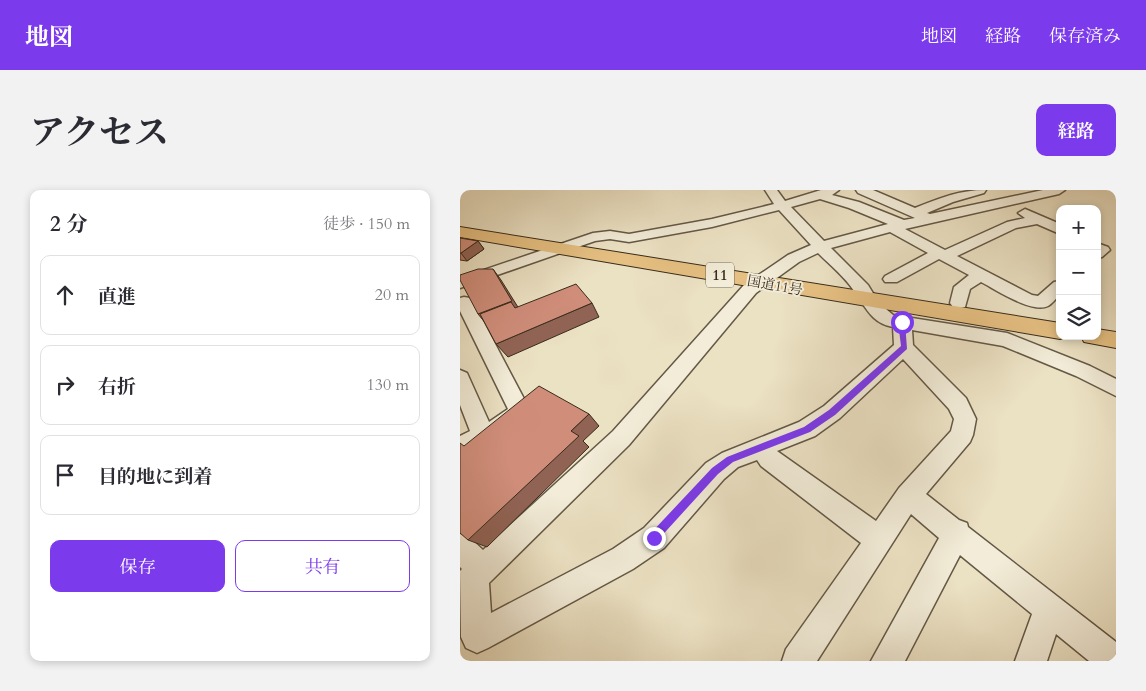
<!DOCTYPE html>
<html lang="ja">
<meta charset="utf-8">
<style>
:root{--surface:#fff;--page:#f2f2f3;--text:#2b2b33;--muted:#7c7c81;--line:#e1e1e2;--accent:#7c3aed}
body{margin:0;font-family:Cardo,"Noto Serif JP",serif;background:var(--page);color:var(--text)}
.controls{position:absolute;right:15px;top:15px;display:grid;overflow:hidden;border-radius:10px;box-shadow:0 2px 8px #0003}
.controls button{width:45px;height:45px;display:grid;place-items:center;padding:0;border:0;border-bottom:1px solid var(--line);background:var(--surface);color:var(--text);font:25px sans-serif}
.stop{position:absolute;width:15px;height:15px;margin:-11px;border:4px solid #7c3aed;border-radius:50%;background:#fff}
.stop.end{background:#7c3aed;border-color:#fff;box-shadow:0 1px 5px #0008}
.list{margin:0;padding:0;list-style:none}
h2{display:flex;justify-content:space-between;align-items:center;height:65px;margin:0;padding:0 20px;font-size:21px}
h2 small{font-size:16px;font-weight:400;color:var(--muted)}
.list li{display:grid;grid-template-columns:32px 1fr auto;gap:15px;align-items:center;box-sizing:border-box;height:80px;margin:0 10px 10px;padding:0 10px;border:1px solid var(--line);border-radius:10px}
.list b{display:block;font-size:19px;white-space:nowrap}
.list em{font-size:16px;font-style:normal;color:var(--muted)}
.actions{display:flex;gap:10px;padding:15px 20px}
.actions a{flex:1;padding:11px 0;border:1px solid var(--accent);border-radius:10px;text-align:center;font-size:18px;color:var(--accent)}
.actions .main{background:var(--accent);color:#fff}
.icon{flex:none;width:28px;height:28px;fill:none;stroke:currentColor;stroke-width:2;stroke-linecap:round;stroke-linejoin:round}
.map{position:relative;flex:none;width:656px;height:471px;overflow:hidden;border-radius:10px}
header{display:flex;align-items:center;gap:30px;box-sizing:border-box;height:70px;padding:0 25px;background:var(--accent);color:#fff}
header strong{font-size:24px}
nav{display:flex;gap:28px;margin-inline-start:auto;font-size:18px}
.intro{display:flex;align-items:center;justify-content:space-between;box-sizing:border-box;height:120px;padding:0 30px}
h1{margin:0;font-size:35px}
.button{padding:12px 22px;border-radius:10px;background:var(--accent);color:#fff;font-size:18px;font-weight:700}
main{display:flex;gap:30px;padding:0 30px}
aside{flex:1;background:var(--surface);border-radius:10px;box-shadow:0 2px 8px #0003}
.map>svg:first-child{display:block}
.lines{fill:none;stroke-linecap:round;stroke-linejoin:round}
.minor-casing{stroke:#645846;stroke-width:3}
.highway-casing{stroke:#372b1c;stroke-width:2}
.minor{fill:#f2ecd8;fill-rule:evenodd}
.highway{fill:#e6c082;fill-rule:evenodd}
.wall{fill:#b27969;stroke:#372b1c}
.shaded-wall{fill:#916355;stroke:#372b1c}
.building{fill:#cf8d7a;stroke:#372b1c}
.route{fill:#7c3aed}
.labels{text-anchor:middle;stroke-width:4;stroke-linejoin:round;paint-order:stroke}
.far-street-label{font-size:14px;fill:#372b1c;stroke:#f2ecd8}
.shield{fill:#f2ecd8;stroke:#6f6554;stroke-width:1}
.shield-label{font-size:15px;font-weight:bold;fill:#372b1c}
</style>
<header>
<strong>地図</strong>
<nav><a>地図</a><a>経路</a><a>保存済み</a></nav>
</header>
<div class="intro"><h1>アクセス</h1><a class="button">経路</a></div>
<main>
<aside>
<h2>2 分<small>徒歩 · 150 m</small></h2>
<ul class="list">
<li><svg class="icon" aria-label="ahead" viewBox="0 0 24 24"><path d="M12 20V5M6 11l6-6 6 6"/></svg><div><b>直進</b></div><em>20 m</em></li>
<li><svg class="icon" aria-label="right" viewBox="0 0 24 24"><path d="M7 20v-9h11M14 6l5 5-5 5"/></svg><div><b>右折</b></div><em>130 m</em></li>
<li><svg class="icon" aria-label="arrive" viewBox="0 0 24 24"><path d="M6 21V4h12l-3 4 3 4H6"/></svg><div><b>目的地に到着</b></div></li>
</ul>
<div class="actions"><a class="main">保存</a><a>共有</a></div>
</aside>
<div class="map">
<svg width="656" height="471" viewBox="0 0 656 471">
<rect width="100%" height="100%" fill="#ebe1c3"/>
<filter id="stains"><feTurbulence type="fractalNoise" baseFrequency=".004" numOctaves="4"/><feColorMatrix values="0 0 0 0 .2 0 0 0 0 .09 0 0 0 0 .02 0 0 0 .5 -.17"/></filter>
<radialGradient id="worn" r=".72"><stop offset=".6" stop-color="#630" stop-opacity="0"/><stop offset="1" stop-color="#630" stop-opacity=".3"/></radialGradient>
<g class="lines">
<defs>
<path id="minor" d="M305 0H317L325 11 361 0H379L372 5 399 12 444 30 455 28 398 3 396 0H413L455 18C480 8 499 0 526 0L524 3 493 12 467 23 470 24 583 0H605L599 4 445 39 485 60 547 32 565 28 558 23 565 19 600 34V44L577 34 556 38 497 66 572 105 578 106 594 92 600 91V105C596 108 592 114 588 116 572 124 535 99 521 92L510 99 505 117 499 118 493 117 490 113 494 97 509 85 479 69 437 92H425L423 89 425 86 468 63 430 42 371 58 408 95 419 113 433 125 547 143 630 176 656 189V206L616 186 543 156 452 140 453 155 506 208 516 229 513 245 510 252 466 304 499 330 507 333 508 337 656 452V471H629L596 444 587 471H555L572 424 500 365 445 471H411L479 348 451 324 357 471H322L326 459 401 353 301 276 297 270 278 277 264 289 204 358 173 379 28 458 17 463 6 458 1 447 0 381 2 379 0 377V344L10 348 23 360 153 241 284 95 328 65 351 55 319 20 252 37 169 52 150 49 135 51 0 98V88L133 43 150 41 169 44 252 29 314 14ZM360 9 389 18 428 34 364 51 331 17ZM358 63C370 75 385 87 394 101 406 117 411 133 433 137L434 155 364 216 339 232 262 263 246 273 184 338 153 359 31 423 29 393 169 255 296 103 339 72ZM443 169 489 219 494 229 491 241 439 298 416 331 317 261 355 246 380 228Z
M637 53 648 57 650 60 642 67 637 68Z
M4 107 10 108 13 112 71 222C61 242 21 260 0 267V246L10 241 0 215V180L7 183 29 232 48 219 0 121V108Z"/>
<path id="highway" d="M0 37 600 133V146H608L600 149 0 47Z
M637 139 656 142V158L624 152 621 146H637Z"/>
</defs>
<use href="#minor" class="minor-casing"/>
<use href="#highway" class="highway-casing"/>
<use href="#minor" class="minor"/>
<use href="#highway" class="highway"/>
</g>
<path class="wall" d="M0 48 18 51 24 59 7 71 0 70Z"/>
<path class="shaded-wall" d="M18 51 24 59 7 71 1 63Z
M33 79 41 90 61 122 27 135 18 124Z
M132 113 139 127 48 167 36 154Z
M129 224 139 236 123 251 129 257 27 357 8 350 111 241Z"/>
<path class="building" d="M0 48 18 51 1 63H0Z
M18 79H33L52 111 18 124 0 90V85Z
M116 94 132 113 36 154 20 124 51 112 55 118Z
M79 196 129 224 111 241 119 246 8 350 0 343V253L4 256Z"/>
<path class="route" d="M442 130 445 132 447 159 375 225 350 242 273 272 258 284 197 351H190V344L252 278 267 267 344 237 369 220 441 156 438 132Z"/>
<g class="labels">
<g class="far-street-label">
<text transform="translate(315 95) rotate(10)" y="5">国道11号</text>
</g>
<rect class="shield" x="246" y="72.5" width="28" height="25" rx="4"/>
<g class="shield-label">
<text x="260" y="90">11</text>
</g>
</g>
<rect width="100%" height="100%" filter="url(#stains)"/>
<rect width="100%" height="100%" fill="url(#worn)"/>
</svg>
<div class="controls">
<button>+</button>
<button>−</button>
<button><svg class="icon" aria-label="layers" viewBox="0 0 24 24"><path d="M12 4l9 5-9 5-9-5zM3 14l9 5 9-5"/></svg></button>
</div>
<div class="stop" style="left:442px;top:132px"></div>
<div class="stop end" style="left:194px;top:348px"></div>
</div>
</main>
